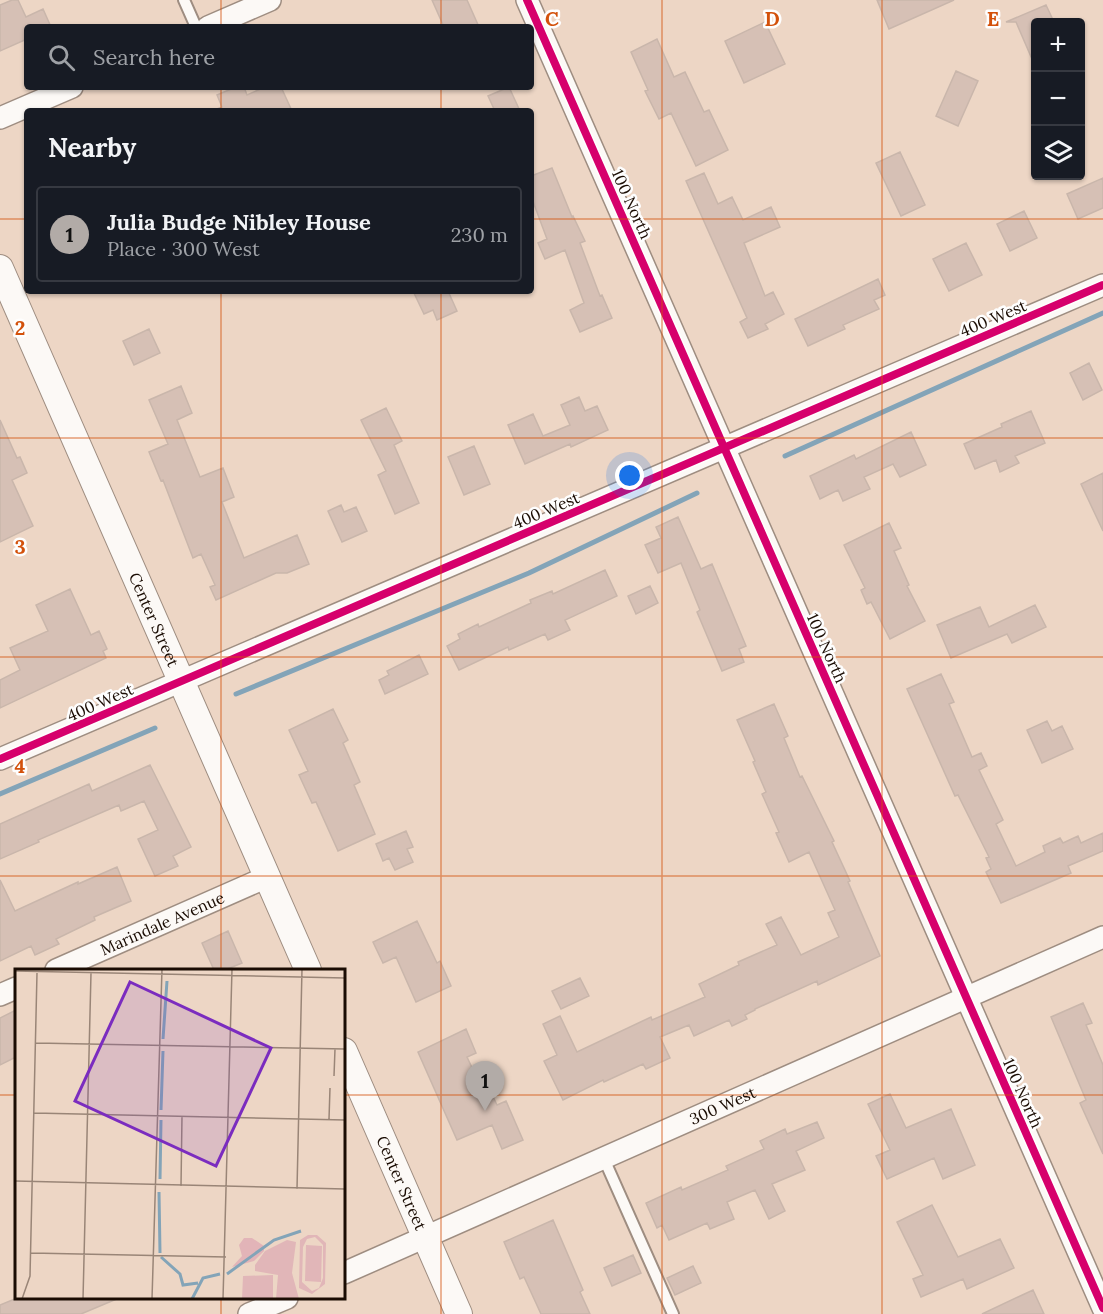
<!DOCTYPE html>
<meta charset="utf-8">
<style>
:root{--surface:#171b24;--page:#20242c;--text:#f1f3f6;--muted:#9ea1a6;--line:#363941;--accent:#b2aba7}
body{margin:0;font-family:Lora,serif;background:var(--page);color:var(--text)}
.controls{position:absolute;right:18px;top:18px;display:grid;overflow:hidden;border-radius:6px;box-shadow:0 2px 4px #0004}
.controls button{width:54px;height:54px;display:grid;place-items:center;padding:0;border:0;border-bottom:2px solid var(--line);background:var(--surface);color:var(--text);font:30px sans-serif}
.you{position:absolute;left:630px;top:476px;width:21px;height:21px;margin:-15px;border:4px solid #fff;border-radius:50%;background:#1a73e8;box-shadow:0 0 0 9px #1a73e833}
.badge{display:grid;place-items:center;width:39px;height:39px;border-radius:50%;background:var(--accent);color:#111;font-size:20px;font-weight:700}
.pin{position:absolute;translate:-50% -50px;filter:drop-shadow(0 2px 3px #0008)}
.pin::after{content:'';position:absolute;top:32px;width:21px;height:18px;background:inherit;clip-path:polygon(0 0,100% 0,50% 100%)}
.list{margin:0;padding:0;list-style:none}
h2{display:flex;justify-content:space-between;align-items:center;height:78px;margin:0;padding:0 24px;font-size:26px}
h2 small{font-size:20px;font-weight:400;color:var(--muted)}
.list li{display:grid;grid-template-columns:39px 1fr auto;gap:18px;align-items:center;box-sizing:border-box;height:96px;margin:0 12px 12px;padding:0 12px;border:2px solid var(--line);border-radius:6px}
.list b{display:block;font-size:22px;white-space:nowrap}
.list p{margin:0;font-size:20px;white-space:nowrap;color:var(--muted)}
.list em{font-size:20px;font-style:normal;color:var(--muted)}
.icon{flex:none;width:33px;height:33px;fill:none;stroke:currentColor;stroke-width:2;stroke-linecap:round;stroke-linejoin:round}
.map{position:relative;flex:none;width:1103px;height:1314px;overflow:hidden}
.search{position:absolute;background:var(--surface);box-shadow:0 2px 4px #0004;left:24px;top:24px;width:510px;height:66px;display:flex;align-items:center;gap:15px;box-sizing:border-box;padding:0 21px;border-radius:6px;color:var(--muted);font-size:22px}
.panel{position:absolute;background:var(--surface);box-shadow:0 2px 4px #0004;left:24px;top:108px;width:510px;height:186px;border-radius:6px}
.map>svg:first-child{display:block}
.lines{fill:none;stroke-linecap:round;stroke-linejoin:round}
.stream{stroke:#83a4b8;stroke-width:5}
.building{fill:#d6c0b5;stroke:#c9b6ab;stroke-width:1.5}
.service-casing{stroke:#9e8d81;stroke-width:14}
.minor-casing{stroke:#9e8d81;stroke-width:24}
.tertiary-casing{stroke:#9e8d81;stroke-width:28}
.service{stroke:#fcf9f6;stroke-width:10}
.minor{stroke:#fcf9f6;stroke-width:21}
.tertiary{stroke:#fcf9f6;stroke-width:26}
.cycleway-casing{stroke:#fefefe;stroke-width:11}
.cycleway{stroke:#d6006c;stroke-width:8}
.grid{fill:none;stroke:#d3510b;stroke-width:1.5;stroke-opacity:0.55}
.labels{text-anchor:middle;stroke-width:5;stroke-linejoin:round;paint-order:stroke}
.street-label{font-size:16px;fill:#1a0c03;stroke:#fefefe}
.inset-river{fill:none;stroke:#83a4b8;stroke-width:3}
.inset-road{fill:none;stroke:#998577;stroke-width:1.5}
.view{fill:#7b2cbf;fill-opacity:0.15;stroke:#7b2cbf;stroke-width:3}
.inset-edge{fill:none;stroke:#1a0c03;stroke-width:3}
.grid-label{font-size:20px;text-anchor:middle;font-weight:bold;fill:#d3510b;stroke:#fefefe;stroke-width:5;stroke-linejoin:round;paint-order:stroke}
</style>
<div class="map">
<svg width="1103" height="1314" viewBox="0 0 1103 1314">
<rect width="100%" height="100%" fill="#edd6c5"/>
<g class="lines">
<path class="stream" d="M785 456 1103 313
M236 694 529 573 697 493
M0 794 155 728"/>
</g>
<path class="building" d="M12 0H18L26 17 43 9 51 27H27V39L0 51V5Z
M432 0H467L479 27H444Z
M877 0H954L889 29Z
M1046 5 1054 22H1035V66L1016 22H1006Z
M765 22 785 64 744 83 725 41Z
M657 39 674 77 685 72 704 112 709 110 728 150 696 166 671 113 659 119 645 91 648 90 631 52Z
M956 71 978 81 958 126 936 116Z
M236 87H244L247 95 265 87H281L292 111H212L222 107 217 95Z
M509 87 520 111H495L488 96Z
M900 152 925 205 901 216 876 163Z
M552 168 572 217 573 216 585 241 580 243 600 296 602 295 612 318 580 332 570 310 584 303 565 250 545 259 538 243 547 239 531 196V176Z
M704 173 718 204 732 197 743 220 771 207 780 227 744 243 765 296 773 292 784 314 765 324 768 329 748 338 740 322 747 318 686 181Z
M1103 178V208L1078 219 1067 194Z
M1024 211 1037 238 1010 251 997 224Z
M966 243 982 275 949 291 933 259Z
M878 279 885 295 874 300 879 309 843 325 845 329 808 346 795 319Z
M413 291H448L457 311 437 320 433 310 424 314Z
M149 329 160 353 134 365 123 341Z
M1089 363 1102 390 1083 400 1070 373Z
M181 386 192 413 177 420 200 477 223 468 234 497 222 502 244 558 297 535 309 564 287 573H276L216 600 210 587 215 585 201 554 193 558 163 480 161 481 149 452 168 444 149 400Z
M579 397 585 411 597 406 608 430 571 447 570 444 525 464 508 425 533 414 543 436 570 425 561 405Z
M386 408 402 441 394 445 419 503 395 514 378 475 386 471 361 420Z
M1031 411 1045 443 1015 456 1019 463 1000 472 996 460 975 469 964 444 1002 427 1001 424Z
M0 420 17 458 20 457 27 473 12 480 33 526 0 542Z
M911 432 926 465 900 477 893 464 864 477 870 489 843 501 838 490 820 499 810 476 854 455 856 459Z
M474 446 490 484 464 495 448 457Z
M1103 473V531L1081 484Z
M341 505 344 512 356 507 367 531 342 542 328 511Z
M678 517 701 569 712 564 746 646 739 649 744 662 722 671 697 612 700 610 681 563 658 573 645 545 661 538 656 527Z
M889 523 901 548 894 551 909 585 907 586 925 621 890 639 871 602 867 604 861 590 865 588 844 545Z
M605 570 617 596 565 620 570 630 548 640 545 634 509 650 508 647 459 670 447 646 460 639 458 634 478 624 479 627 531 603 530 600 552 591 553 594Z
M650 586 658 603 636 614 628 596Z
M70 589 91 635 99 631 107 649 103 651 106 658 0 708V680L20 670 10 648 48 631 36 605Z
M1035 605 1046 627 1012 643 1007 634 951 658 937 625 980 607 989 627Z
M419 655 428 674 385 694 379 680 389 675 387 671Z
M941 674 954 702 949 704 972 757 981 753 987 766 979 770 1003 820 996 824 1016 866 1045 852 1043 846 1060 838 1063 843 1078 836 1081 843 1103 833V851L1068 866 1071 873 1001 903 986 872 991 869 986 858 989 857 958 795 955 796 907 689Z
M774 704 788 736 784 738 800 777 802 776 834 841 832 842 850 881 848 882 880 956 818 985 817 981 755 1009V1010L745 1015 747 1019 732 1026 729 1020 694 1036 689 1025 660 1037 670 1058 646 1069 643 1064 604 1082 603 1080 563 1100 544 1061 557 1055 543 1024 560 1016 577 1052 651 1017 652 1020 705 997 699 984 739 965 738 962 777 945 766 924 781 917 801 955 839 937 828 913 835 910 809 852 789 862 776 833 779 832 762 794 766 792 753 762 755 761 737 720Z
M333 709 348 740 343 743 360 782 354 785 375 834 338 851 316 802 312 803 299 775 308 771 289 730Z
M1047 721 1052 731 1062 726 1073 749 1042 763 1027 730Z
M150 765 191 847 173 856 178 866 155 876 138 839 158 830 144 801 121 811 119 805 38 840 39 842 0 859V824L89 784 92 791Z
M406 831 413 847 407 849 413 862 395 870 389 858 383 861 376 844Z
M117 867 131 901 94 917 95 920 56 939 59 944 35 955 31 946 0 961V880L15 911 78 882V884Z
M417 921 437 963 440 961 451 986 416 1002 396 957 383 963 373 942Z
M228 931 242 963 225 970H214L202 943Z
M580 978 589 996 561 1009 552 991Z
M1083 1003 1092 1023 1086 1025 1103 1065V1154L1080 1103 1086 1100 1051 1017Z
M16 1010V1057L0 1065V1018Z
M466 1029 476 1053 467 1057 484 1093 490 1090 497 1105 506 1101 523 1140 502 1149 492 1125 457 1140 418 1052Z
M890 1094 906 1128 951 1109 975 1165 943 1179 934 1158 887 1179 876 1156 890 1150 868 1104Z
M817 1122 824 1138 796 1151 805 1170 772 1184 785 1211 769 1219 755 1190 727 1202 734 1219 710 1229 707 1223 669 1240 662 1225 657 1228 646 1203 681 1187 682 1190 728 1170 726 1166 764 1149 760 1141 785 1129 787 1134Z
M932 1205 958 1257 1000 1239 1014 1268 967 1289 963 1279 921 1297 913 1279 923 1275 897 1222Z
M553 1220 583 1290 580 1292 590 1314H541L524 1277 520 1279 504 1242Z
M633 1255 641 1273 612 1286 604 1268Z
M693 1266 701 1283 675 1295 667 1278Z
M1033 1290 1044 1314H982L1018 1297Z
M17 1298H119L81 1314H0V1305Z"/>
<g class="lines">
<defs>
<path id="service" d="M184 0 196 27
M604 1159 673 1314"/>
<g id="minor">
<path d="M527 0 1103 1308"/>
<path d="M208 27 270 0"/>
<path d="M0 118 72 87"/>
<path d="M0 759 1103 285"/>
<path id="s1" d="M56 970 267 877"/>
<path d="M0 995 16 988"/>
<path id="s2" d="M344 1273 1103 937"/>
<path d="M249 1314 287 1298"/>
</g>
<g id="tertiary">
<path id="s3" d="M0 268 308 970"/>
<path id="s4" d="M344 1051 459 1314"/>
</g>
</defs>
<use href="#service" class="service-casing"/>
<use href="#minor" class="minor-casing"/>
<use href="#tertiary" class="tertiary-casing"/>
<use href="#service" class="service"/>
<use href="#minor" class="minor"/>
<use href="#tertiary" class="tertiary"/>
<defs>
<path id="cycleway" d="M527 0 1103 1308
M0 759 1103 285"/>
</defs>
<use href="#cycleway" class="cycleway-casing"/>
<use href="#cycleway" class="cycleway"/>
</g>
<path class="grid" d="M221 0V27M441 0V27M662 0V1314M882 0V1314M221 87V111M441 87V111M0 219H27M531 219H1103M221 291V970M441 291V1314M0 438H1103M0 657H1103M0 876H1103M0 1095H16M344 1095H1103M221 1298V1314"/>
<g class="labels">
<g class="street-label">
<text transform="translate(632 204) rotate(66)" y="6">100 North</text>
<text transform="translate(993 318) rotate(-23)" y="6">400 West</text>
<text transform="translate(546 510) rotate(-23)" y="6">400 West</text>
<text dy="6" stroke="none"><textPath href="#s3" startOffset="384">Center Street</textPath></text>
<text transform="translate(827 648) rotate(66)" y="6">100 North</text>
<text transform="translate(100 702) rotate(-24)" y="6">400 West</text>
<text dy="6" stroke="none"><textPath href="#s1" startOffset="116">Marindale Avenue</textPath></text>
<text transform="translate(1023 1093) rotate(66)" y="6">100 North</text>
<text dy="6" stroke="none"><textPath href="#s2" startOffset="414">300 West</textPath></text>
<text dy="6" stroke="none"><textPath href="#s4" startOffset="144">Center Street</textPath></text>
</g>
</g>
<g transform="translate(15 969)">
<rect width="330" height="330" fill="#edd6c5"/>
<path d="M293 266H302L311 274 310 315 297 325 284 319 285 271ZM300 268 308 276V309L304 319 297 322 287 313 288 278 292 270ZM272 271 281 273 277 304 284 330H261L263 306 240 302V296L250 282ZM291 276 307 277 306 313 290 312ZM228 307 258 306V330H227Z" fill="#e1b6b8" fill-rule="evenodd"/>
<path d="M229 269H237L249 277V282L239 292 217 298 227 287 224 276Z" fill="#e2b4b8"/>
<path class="inset-river" d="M148 70 152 12M146 141 148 82M145 210 146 151M144 223 145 284M146 288 165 305 168 316 183 314M212 305 259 271 286 262M177 330 188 309 205 305"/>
<path class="inset-road" d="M0 2 330 9M21 74 330 80M319 107 320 80M19 144 330 151M314 150 315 119M0 212 330 220M166 217 167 147M282 220 287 0M16 284 211 288M7 330 15 307 22 4M68 330 76 4M137 330 147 0M208 330 217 0"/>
<path class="view" d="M115 13 256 79 201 197 60 132Z"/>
<rect width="330" height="330" class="inset-edge"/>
</g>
<g class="grid-label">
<text x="552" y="26">C</text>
<text x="772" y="26">D</text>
<text x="993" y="26">E</text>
<text x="20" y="335">2</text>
<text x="20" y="554">3</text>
<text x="20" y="773">4</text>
</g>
</svg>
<div class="controls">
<button>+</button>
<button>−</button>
<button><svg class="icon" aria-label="layers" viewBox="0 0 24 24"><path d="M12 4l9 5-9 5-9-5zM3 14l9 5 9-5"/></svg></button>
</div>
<div class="you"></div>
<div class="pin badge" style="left:485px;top:1111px">1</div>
<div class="search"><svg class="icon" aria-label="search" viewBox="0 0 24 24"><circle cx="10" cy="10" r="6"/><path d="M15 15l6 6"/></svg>Search here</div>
<section class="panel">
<h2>Nearby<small></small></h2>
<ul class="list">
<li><span class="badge">1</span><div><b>Julia Budge Nibley House</b><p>Place · 300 West</p></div><em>230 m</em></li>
</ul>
</section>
</div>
